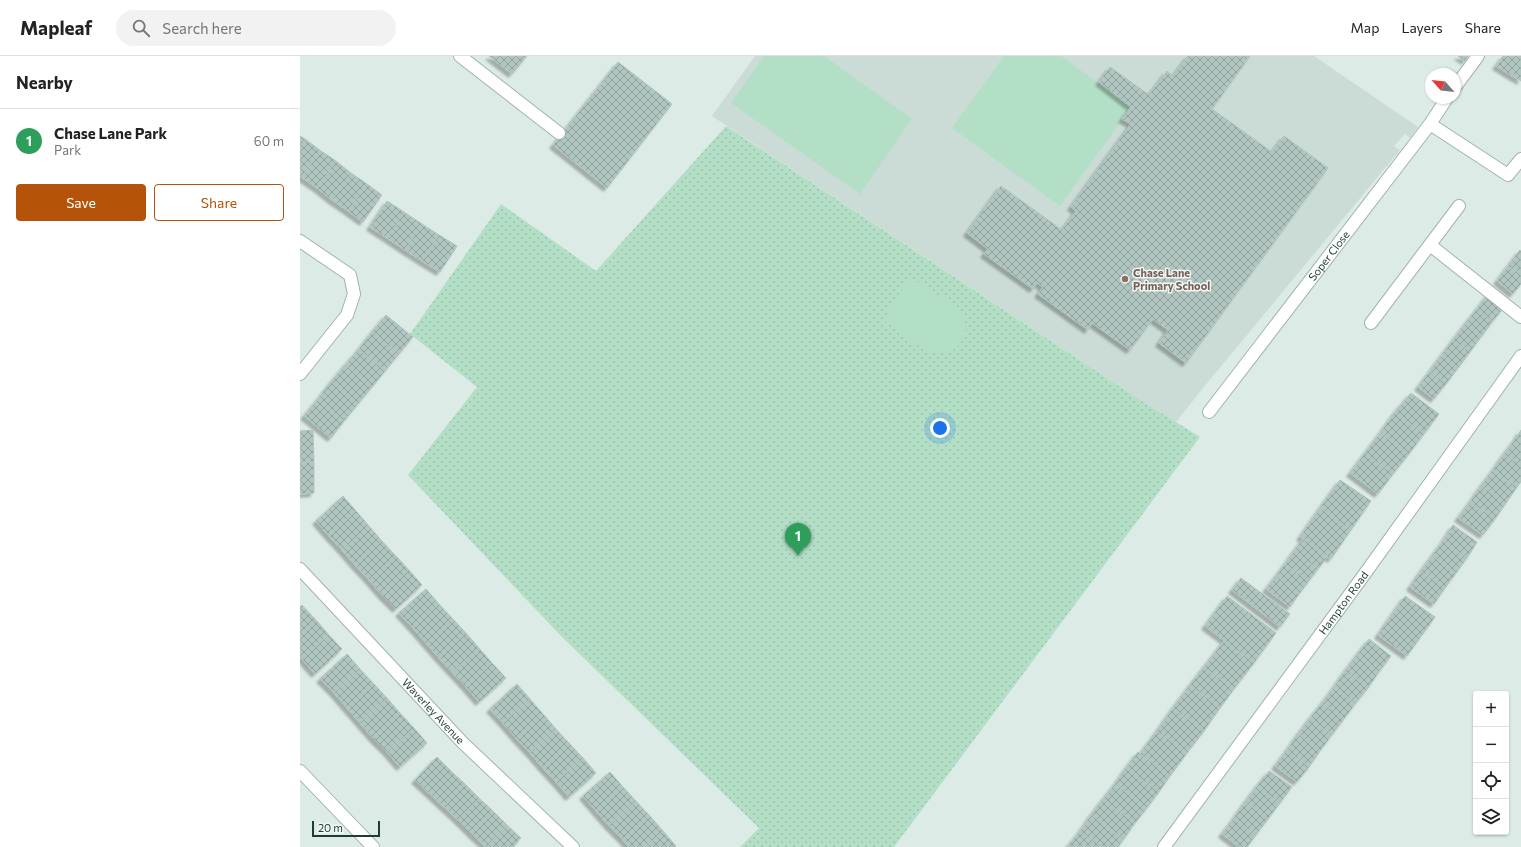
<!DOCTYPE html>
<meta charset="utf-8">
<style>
:root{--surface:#fff;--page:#f2f2f2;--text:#222;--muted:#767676;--line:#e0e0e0;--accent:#b45309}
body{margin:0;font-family:Commissioner,sans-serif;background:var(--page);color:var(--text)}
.controls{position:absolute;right:12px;bottom:12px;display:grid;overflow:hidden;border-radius:4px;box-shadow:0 1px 3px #0004}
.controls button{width:36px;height:36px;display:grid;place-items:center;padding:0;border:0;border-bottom:1px solid var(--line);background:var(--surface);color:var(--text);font:20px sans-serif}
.compass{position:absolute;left:1125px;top:12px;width:36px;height:36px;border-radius:50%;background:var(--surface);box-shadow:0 1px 3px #0004;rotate:297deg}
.scale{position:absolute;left:12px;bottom:10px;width:68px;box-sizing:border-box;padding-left:4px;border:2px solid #1d3c39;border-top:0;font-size:11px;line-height:14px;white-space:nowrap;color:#1d3c39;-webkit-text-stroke:3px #eef7f4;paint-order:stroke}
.you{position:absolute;left:640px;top:372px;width:14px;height:14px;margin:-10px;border:3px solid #fff;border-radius:50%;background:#1a73e8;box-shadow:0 0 0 6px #1a73e833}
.badge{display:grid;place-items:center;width:26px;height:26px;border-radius:50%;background:var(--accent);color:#fff;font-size:13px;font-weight:700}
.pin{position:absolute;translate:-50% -33px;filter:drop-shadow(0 1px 2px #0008)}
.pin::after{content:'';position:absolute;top:21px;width:14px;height:12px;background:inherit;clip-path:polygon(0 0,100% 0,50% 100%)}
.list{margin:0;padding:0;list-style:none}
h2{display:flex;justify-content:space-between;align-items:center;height:52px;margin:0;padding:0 16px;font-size:17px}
h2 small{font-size:13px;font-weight:400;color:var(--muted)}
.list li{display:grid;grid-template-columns:26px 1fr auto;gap:12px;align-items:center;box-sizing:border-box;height:64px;padding:0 16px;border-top:1px solid var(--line)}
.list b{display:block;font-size:15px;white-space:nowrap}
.list p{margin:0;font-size:13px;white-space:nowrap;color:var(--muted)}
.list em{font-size:13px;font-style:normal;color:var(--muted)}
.actions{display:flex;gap:8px;padding:12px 16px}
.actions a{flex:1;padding:9px 0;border:1px solid var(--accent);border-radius:4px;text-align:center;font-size:14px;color:var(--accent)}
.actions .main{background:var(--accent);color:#fff}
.icon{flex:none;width:22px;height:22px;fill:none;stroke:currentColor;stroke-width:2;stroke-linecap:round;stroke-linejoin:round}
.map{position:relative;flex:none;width:1221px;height:791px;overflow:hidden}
header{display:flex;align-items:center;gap:24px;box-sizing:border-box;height:56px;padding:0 20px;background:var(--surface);border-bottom:1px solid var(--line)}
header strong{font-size:19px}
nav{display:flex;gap:22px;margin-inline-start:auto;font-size:14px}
.search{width:280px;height:36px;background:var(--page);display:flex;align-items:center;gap:10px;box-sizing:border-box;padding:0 14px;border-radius:22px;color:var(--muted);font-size:15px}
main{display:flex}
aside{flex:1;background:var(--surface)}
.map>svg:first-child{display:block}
.built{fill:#cbdbd6}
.park{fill:url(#park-dots)}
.pitch{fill:#b3dfc7}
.building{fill:url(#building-cross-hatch);stroke:#afc5c0;filter:url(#shadow)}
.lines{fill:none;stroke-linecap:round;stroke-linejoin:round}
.minor-casing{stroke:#a0b3af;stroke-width:14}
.minor{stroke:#fff;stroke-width:12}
.education-dot{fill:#8d6e63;stroke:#eef7f4;stroke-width:1.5}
.labels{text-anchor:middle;stroke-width:3;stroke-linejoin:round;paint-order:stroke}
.street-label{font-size:11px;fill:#1d3c39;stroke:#eef7f4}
.education-label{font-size:11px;font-weight:bold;fill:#785e54;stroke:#eef7f4;text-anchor:start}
</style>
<header>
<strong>Mapleaf</strong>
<div class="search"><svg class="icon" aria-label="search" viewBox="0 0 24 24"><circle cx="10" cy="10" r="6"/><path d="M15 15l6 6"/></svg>Search here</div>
<nav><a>Map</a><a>Layers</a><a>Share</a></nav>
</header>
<main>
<aside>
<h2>Nearby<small></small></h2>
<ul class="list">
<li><span class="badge" style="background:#2e9e5b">1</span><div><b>Chase Lane Park</b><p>Park</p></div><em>60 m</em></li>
</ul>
<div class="actions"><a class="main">Save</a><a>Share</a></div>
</aside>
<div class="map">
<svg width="1221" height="791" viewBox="0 0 1221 791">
<defs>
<pattern id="park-dots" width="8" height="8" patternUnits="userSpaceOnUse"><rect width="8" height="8" fill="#b3dfc7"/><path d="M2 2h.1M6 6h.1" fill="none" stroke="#9ac0ac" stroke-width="1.8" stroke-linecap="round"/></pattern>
<pattern id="building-cross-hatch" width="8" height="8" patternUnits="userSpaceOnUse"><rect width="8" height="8" fill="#b2c6c1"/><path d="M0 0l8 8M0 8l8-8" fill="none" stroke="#90a29e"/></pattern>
<filter id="shadow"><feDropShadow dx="-3.5" dy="3.5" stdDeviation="1" flood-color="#0004"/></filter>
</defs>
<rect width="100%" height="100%" fill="#ddebe7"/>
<path class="built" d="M455 0H1014L1118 71 1110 82 1105 78 1094 90 1100 94 899 337 876 366 834 340 412 60Z"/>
<path class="park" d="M426 70 834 340 900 381 594 791H440L459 772 262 581 108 419 177 331 110 278 201 148 296 215Z"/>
<path class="pitch" d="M464 0H524L612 63 560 138 431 47Z
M704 0H761L831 51 760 150 652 72Z
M610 221 659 252C666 262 669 273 663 284 656 295 644 299 631 297 624 295 592 270 583 264Z"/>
<path class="building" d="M189 0H227L212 18Z
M888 0H950L912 53 972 96 984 80 1028 112 886 307 859 287 868 274 853 263 830 294 792 267 788 274 738 238 743 231 737 227 733 233 684 198 688 193 667 177 701 130 762 174 776 155 771 151 831 68 822 63 831 51 799 26 810 11 849 39 867 15 873 20Z
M1158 0H1168L1165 5Z
M1203 0H1221V4L1212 20 1196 10Z
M1221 4V25L1212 20Z
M318 6 372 48 307 132 253 89Z
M0 80 5 83 0 91Z
M5 83 21 95 1 121 0 120V91Z
M21 95 36 105 17 132 1 121Z
M36 105 51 117 32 144 17 132Z
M51 117 67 128 48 155 32 144Z
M67 128 82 139 63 166 48 155Z
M87 145 104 156 87 182 70 171Z
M104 156 122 168 105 194 87 182Z
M122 168 139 179 122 205 105 194Z
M139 179 157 190 140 216 122 205Z
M1220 194 1221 195V219L1208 210Z
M1208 210 1221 219V228L1213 238 1197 225Z
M1189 237 1205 250 1193 265 1177 253Z
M1177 253 1193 265 1181 281 1165 268Z
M86 259 113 281 99 298 72 276Z
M1165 268 1181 281 1170 296 1153 284Z
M72 276 99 298 85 315 59 293Z
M1153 284 1170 296 1158 312 1141 300Z
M59 293 85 315 72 331 45 309Z
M1141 300 1158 312 1146 328 1130 315Z
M45 309 72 331 58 348 31 326Z
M1130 315 1146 328 1134 343 1118 331Z
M31 326 58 348 44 365 18 343Z
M1111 337 1139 358 1124 378 1095 356Z
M18 343 44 365 31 382 4 360Z
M1095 356 1124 378 1109 398 1080 377Z
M13 374 14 406H0V375Z
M1221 374V386L1216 382Z
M1080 377 1109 398 1093 418 1065 397Z
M1216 382 1221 386V410L1204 398Z
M1065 397 1093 418 1078 438 1050 417Z
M1204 398 1221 410V426L1217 431 1193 414Z
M0 406H14V437L0 438Z
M1193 414 1217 431 1206 447 1181 430Z
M1040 424 1071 445 1051 474 1020 452Z
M1181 430 1206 447 1195 463 1170 446Z
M43 440 56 455 29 480 16 465Z
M1170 446 1195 463 1183 479 1158 462Z
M1020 452 1051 474 1031 503 1000 481Z
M56 455 69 470 42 494 29 480Z
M1153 469 1177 486 1167 502 1143 485Z
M69 470 82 485 55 509 42 494Z
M1003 483 1028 500 1018 513 994 495Z
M82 485 96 500 69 524 55 509Z
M1143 485 1167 502 1156 517 1132 500Z
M994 495 1018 513 1009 525 985 508Z
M96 500 109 514 82 539 69 524Z
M1132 500 1156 517 1145 532 1121 515Z
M985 508 1009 525 999 538 976 520Z
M109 514 122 529 96 553 82 539Z
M1121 515 1145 532 1134 548 1110 531Z
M976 520 999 538 990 551 966 533Z
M941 522 990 558 980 571 932 534Z
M126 533 139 548 113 572 99 557Z
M927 540 976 577 954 607 905 570Z
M1105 540 1135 561 1107 600 1078 579Z
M139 548 153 563 126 587 113 572Z
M2 549 16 564 0 578V551Z
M153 563 166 577 139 602 126 587Z
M16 564 29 579 2 603 0 600V578Z
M166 577 179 592 152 616 139 602Z
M29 579 42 593 15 618 2 603Z
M1069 583 1091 600 1079 616 1057 599Z
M924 585 954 607 934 633 904 611Z
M179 592 192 607 166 631 152 616Z
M47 598 60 613 34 637 20 623Z
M1057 599 1079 616 1068 632 1045 615Z
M192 607 206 622 179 646 166 631Z
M904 611 934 633 920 652 890 629Z
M60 613 74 628 47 652 34 637Z
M1045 615 1068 632 1056 647 1034 631Z
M74 628 87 642 60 667 47 652Z
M217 628 230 643 203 667 190 653Z
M890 629 920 652 904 675 873 652Z
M1034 631 1056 647 1044 663 1022 647Z
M87 642 100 657 73 682 60 667Z
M230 643 243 658 216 682 203 667Z
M1022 647 1044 663 1032 679 1010 662Z
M873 652 904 675 887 697 857 675Z
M100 657 114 672 87 696 73 682Z
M243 658 256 673 230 697 216 682Z
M1010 662 1032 679 1020 695 998 678Z
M114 672 127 687 100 711 87 696Z
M256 673 269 687 243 712 230 697Z
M857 675 887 697 870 720 840 698Z
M998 678 1020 695 1009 711 987 694Z
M269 687 283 702 256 726 243 712Z
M987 694 1009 711 997 726 975 710Z
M838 696 870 720 859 736 826 712Z
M137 701 151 715 129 737 115 724Z
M283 702 296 717 269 741 256 726Z
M826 712 859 736 847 752 815 728Z
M151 715 165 728 144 751 129 737Z
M969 715 992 731 980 747 957 730Z
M310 716 323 731 296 755 283 740Z
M165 728 179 742 158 764 144 751Z
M815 728 847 752 835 767 803 743Z
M957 730 980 747 968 763 945 746Z
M323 731 336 745 309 770 296 755Z
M179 742 193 755 172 778 158 764Z
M803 743 835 767 824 783 791 759Z
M336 745 350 760 323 784 309 770Z
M945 746 968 763 956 779 934 762Z
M193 755 207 769 186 791 172 778Z
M791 759 824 783 818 791H802L780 775Z
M350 760 363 775 345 791H329L323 784Z
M934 762 956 779 947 791H939L922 778Z
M207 769 221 782 213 791H186Z
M363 775 376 790 375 791H345Z
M780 775 802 791 768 790Z"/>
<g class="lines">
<defs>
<g id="minor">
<path d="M160 0 259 77"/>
<path d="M1155 31 1178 0"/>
<path d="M1130 68 1208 119 1221 103"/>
<path d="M0 185 50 219 54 238 47 259 0 318"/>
<path d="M1130 189 1221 261"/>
<path d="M1071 267 1159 150"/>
<path id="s1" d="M909 356 1130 68 1147 42"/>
<path id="s2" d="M0 513 163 687 273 791"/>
<path d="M0 715 73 791"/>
<path id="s3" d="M864 791 1061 523 1221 300"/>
</g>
</defs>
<use href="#minor" class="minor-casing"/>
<use href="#minor" class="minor"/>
</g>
<circle class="education-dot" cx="825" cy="223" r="4"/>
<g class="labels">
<g class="street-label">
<text dy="4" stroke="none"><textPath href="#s1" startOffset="197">Soper Close</textPath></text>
<text dy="4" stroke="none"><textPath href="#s3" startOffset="303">Hampton Road</textPath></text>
<text dy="4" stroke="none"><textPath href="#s2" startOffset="195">Waverley Avenue</textPath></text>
</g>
<g class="education-label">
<text x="833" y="221">Chase Lane<tspan x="833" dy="13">Primary School</tspan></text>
</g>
</g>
</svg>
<div class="controls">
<button>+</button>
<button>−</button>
<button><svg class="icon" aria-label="locate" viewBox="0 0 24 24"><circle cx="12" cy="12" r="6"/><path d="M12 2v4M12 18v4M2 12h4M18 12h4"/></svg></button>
<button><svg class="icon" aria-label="layers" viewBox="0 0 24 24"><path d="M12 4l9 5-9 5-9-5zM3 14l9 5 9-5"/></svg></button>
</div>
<svg class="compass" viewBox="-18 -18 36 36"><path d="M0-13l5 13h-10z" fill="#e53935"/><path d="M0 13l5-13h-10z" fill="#767676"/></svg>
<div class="scale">20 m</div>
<div class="you"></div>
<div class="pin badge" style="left:498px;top:500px;background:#2e9e5b">1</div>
</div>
</main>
